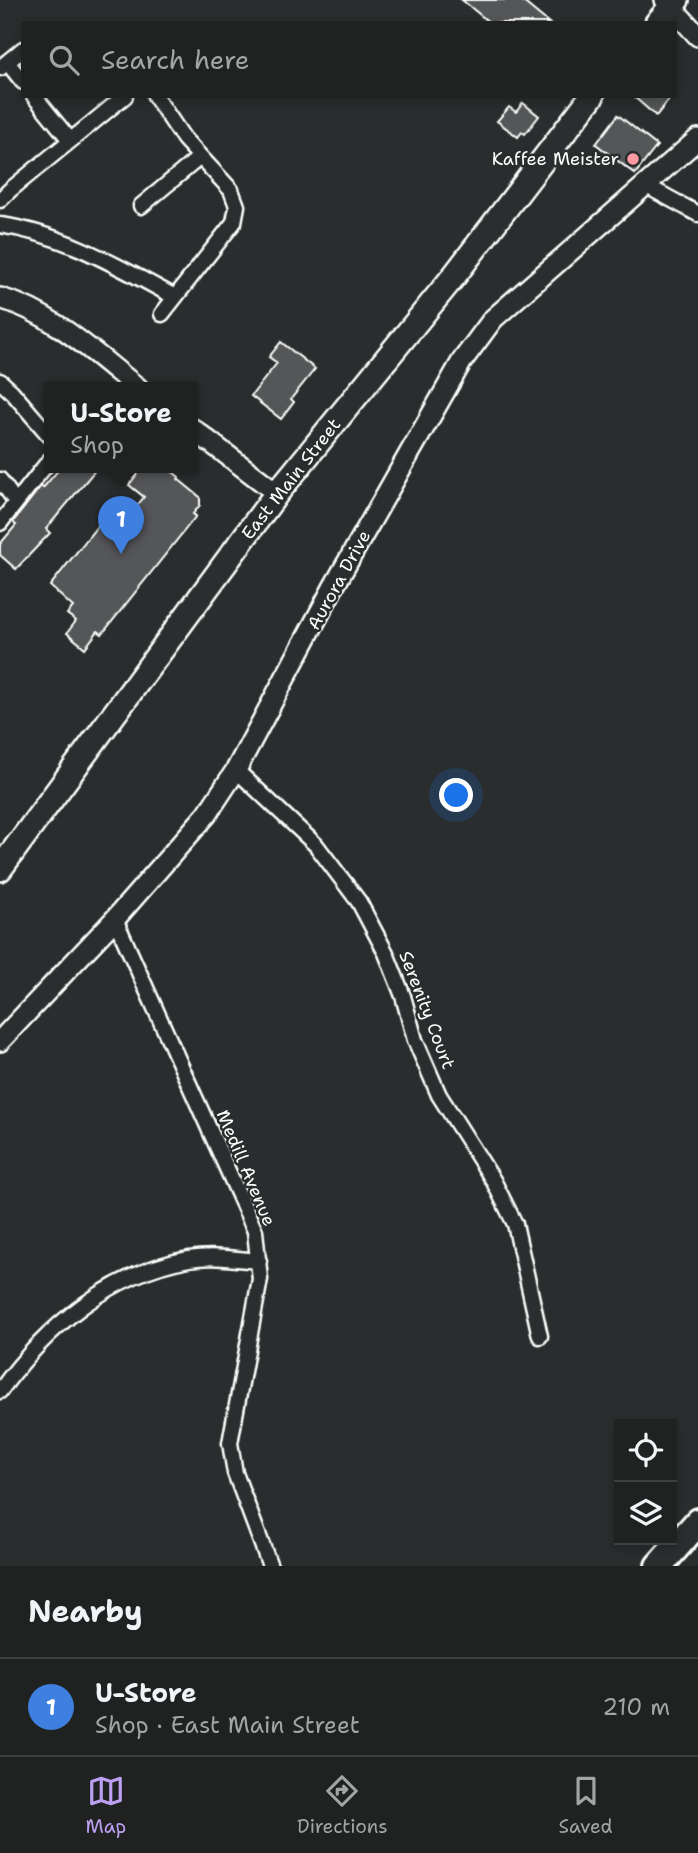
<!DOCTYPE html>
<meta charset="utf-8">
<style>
:root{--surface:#202222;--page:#282a2a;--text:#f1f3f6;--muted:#a2a4a5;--line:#3d3f40;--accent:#bca0f2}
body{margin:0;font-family:"Shantell Sans",sans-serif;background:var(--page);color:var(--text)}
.controls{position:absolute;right:21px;bottom:21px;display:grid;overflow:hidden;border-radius:0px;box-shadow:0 4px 10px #0003}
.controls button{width:63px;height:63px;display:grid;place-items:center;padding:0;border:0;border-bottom:2px solid var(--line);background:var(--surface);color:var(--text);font:35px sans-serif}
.you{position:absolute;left:457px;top:796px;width:24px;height:24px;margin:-18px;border:5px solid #fff;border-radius:50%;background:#1a73e8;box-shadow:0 0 0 10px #1a73e833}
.badge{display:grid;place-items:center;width:46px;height:46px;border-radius:50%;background:var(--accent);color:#fff;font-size:23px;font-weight:700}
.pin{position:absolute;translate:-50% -58px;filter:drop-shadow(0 2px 4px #0008)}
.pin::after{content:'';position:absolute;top:37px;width:24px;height:21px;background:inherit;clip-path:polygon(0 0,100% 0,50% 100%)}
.popup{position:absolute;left:44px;top:382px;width:154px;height:91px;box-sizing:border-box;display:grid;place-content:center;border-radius:0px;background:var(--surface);filter:drop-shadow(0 2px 5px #0005);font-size:23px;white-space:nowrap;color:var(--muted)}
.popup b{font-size:26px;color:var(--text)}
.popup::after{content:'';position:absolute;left:50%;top:100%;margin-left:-14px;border:14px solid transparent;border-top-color:var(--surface)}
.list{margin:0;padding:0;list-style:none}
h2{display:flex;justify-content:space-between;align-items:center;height:91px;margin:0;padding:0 28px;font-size:30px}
h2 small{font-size:23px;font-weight:400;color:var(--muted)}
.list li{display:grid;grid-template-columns:46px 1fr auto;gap:21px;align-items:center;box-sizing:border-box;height:98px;padding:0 28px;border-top:2px solid var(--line)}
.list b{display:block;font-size:26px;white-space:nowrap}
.list p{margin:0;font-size:23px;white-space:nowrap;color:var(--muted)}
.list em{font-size:23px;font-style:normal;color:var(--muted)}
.icon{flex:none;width:38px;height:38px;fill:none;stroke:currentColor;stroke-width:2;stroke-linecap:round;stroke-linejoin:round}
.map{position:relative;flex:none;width:698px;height:1566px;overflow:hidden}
.search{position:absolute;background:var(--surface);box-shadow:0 4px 10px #0003;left:21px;right:21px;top:21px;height:77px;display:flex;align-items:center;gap:18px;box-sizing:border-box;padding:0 24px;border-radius:0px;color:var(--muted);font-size:26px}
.sheet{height:189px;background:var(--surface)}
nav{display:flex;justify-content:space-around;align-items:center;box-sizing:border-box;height:98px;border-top:2px solid var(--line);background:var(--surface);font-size:19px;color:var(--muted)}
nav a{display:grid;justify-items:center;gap:4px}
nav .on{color:var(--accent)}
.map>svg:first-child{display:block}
.building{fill:#555758;stroke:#fff;stroke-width:2}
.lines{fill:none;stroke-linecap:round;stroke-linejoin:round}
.street-casing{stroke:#fff;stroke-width:19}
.secondary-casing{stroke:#fff;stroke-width:24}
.primary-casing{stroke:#fff;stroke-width:28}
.highway-casing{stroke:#fff;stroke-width:32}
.street{stroke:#2a2d2e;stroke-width:14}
.secondary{stroke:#2a2d2e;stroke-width:19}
.primary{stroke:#2a2d2e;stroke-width:23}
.highway{stroke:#2a2d2e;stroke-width:26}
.poi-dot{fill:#ff9aa2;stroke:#2a2d2e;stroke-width:2.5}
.labels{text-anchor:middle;stroke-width:5;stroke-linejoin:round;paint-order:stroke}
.poi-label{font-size:18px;fill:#fff;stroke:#2a2d2e;text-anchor:end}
.street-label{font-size:18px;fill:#fff;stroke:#2a2d2e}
</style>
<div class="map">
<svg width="698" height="1566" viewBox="0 0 698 1566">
<rect width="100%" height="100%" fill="#2a2d2e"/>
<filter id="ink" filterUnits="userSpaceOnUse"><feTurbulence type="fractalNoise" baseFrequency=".0143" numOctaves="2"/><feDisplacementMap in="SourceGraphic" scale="14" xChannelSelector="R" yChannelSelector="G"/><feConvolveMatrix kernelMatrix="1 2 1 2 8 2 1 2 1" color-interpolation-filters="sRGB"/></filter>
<g filter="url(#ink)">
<path class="building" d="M462 0H521L549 23H490Z
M633 96H672L656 116Z
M523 103 539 116 525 134 522 132 518 137 497 121 509 107 516 112Z
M618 115 657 146 635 174 596 144Z
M281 342 315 369 291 399 294 402 281 419 251 396 277 363 269 357Z
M60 468H97L46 529 50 533 16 569 0 555V544L16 525 13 522 41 486 43 488Z
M142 468H168L179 477 178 479 200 497V505L193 514 196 516 102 634 98 631 85 648 67 633 76 621 67 614 73 607 50 586 110 510 124 522 144 497 129 485Z"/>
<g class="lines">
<defs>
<path id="street" d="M7 62 23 82
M0 68 23 49
M34 96 70 140
M155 96 184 139 231 190 237 206 234 222 162 314
M645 185 698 214
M0 200 10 190 125 96
M141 206 200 157
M0 225C64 234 119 267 175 297
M0 381 12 392 49 435
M0 480 16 502
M0 523 49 461
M236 770 316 845 359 902 386 953 403 996 415 1040 439 1095 493 1180 515 1224 540 1336
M115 919 255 1231 260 1279 230 1443 235 1473 270 1566
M0 1391C46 1327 110 1273 189 1259 212 1255 236 1259 259 1261"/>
<path id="secondary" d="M665 0 698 36
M0 298C53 313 95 354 138 388
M193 429 277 493
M0 1041 115 919 207 814 236 770 334 586 462 361 493 319 698 139"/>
<path id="primary" d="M657 23 677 0
M0 869 277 493 454 276 592 96"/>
<path id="highway" d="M659 1566 698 1522"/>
</defs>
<use href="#street" class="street-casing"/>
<use href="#secondary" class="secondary-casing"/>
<use href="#primary" class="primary-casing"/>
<use href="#highway" class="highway-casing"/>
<use href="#street" class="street"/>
<use href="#secondary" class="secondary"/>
<use href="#primary" class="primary"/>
<use href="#highway" class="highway"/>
</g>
</g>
<circle class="poi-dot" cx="633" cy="159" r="7"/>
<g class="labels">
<g class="poi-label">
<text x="619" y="165">Kaffee Meister</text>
</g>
<g class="street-label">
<text transform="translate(291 479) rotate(-52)" y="6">East Main Street</text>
<text transform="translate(339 580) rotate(-61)" y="6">Aurora Drive</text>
<text transform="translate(427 1010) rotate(69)" y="6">Serenity Court</text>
<text transform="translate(246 1168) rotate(67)" y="6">Medill Avenue</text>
</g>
</g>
</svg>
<div class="controls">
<button><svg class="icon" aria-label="locate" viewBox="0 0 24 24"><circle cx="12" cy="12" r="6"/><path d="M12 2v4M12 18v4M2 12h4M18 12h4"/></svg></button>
<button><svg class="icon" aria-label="layers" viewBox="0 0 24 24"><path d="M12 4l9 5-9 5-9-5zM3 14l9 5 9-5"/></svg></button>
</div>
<div class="you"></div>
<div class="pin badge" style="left:121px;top:554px;background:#3f7fe0">1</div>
<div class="popup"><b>U-Store</b>Shop</div>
<div class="search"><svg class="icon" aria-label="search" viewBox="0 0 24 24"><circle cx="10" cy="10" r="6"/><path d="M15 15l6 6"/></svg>Search here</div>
</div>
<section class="sheet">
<h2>Nearby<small></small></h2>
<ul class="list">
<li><span class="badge" style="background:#3f7fe0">1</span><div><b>U-Store</b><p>Shop · East Main Street</p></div><em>210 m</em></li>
</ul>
</section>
<nav>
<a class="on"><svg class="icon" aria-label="map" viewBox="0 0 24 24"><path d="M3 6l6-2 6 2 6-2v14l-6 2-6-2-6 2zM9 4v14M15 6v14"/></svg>Map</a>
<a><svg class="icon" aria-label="directions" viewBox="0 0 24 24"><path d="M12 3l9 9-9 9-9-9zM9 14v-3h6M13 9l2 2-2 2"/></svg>Directions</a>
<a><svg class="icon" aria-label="saved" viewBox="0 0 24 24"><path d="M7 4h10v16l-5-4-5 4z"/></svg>Saved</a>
</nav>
